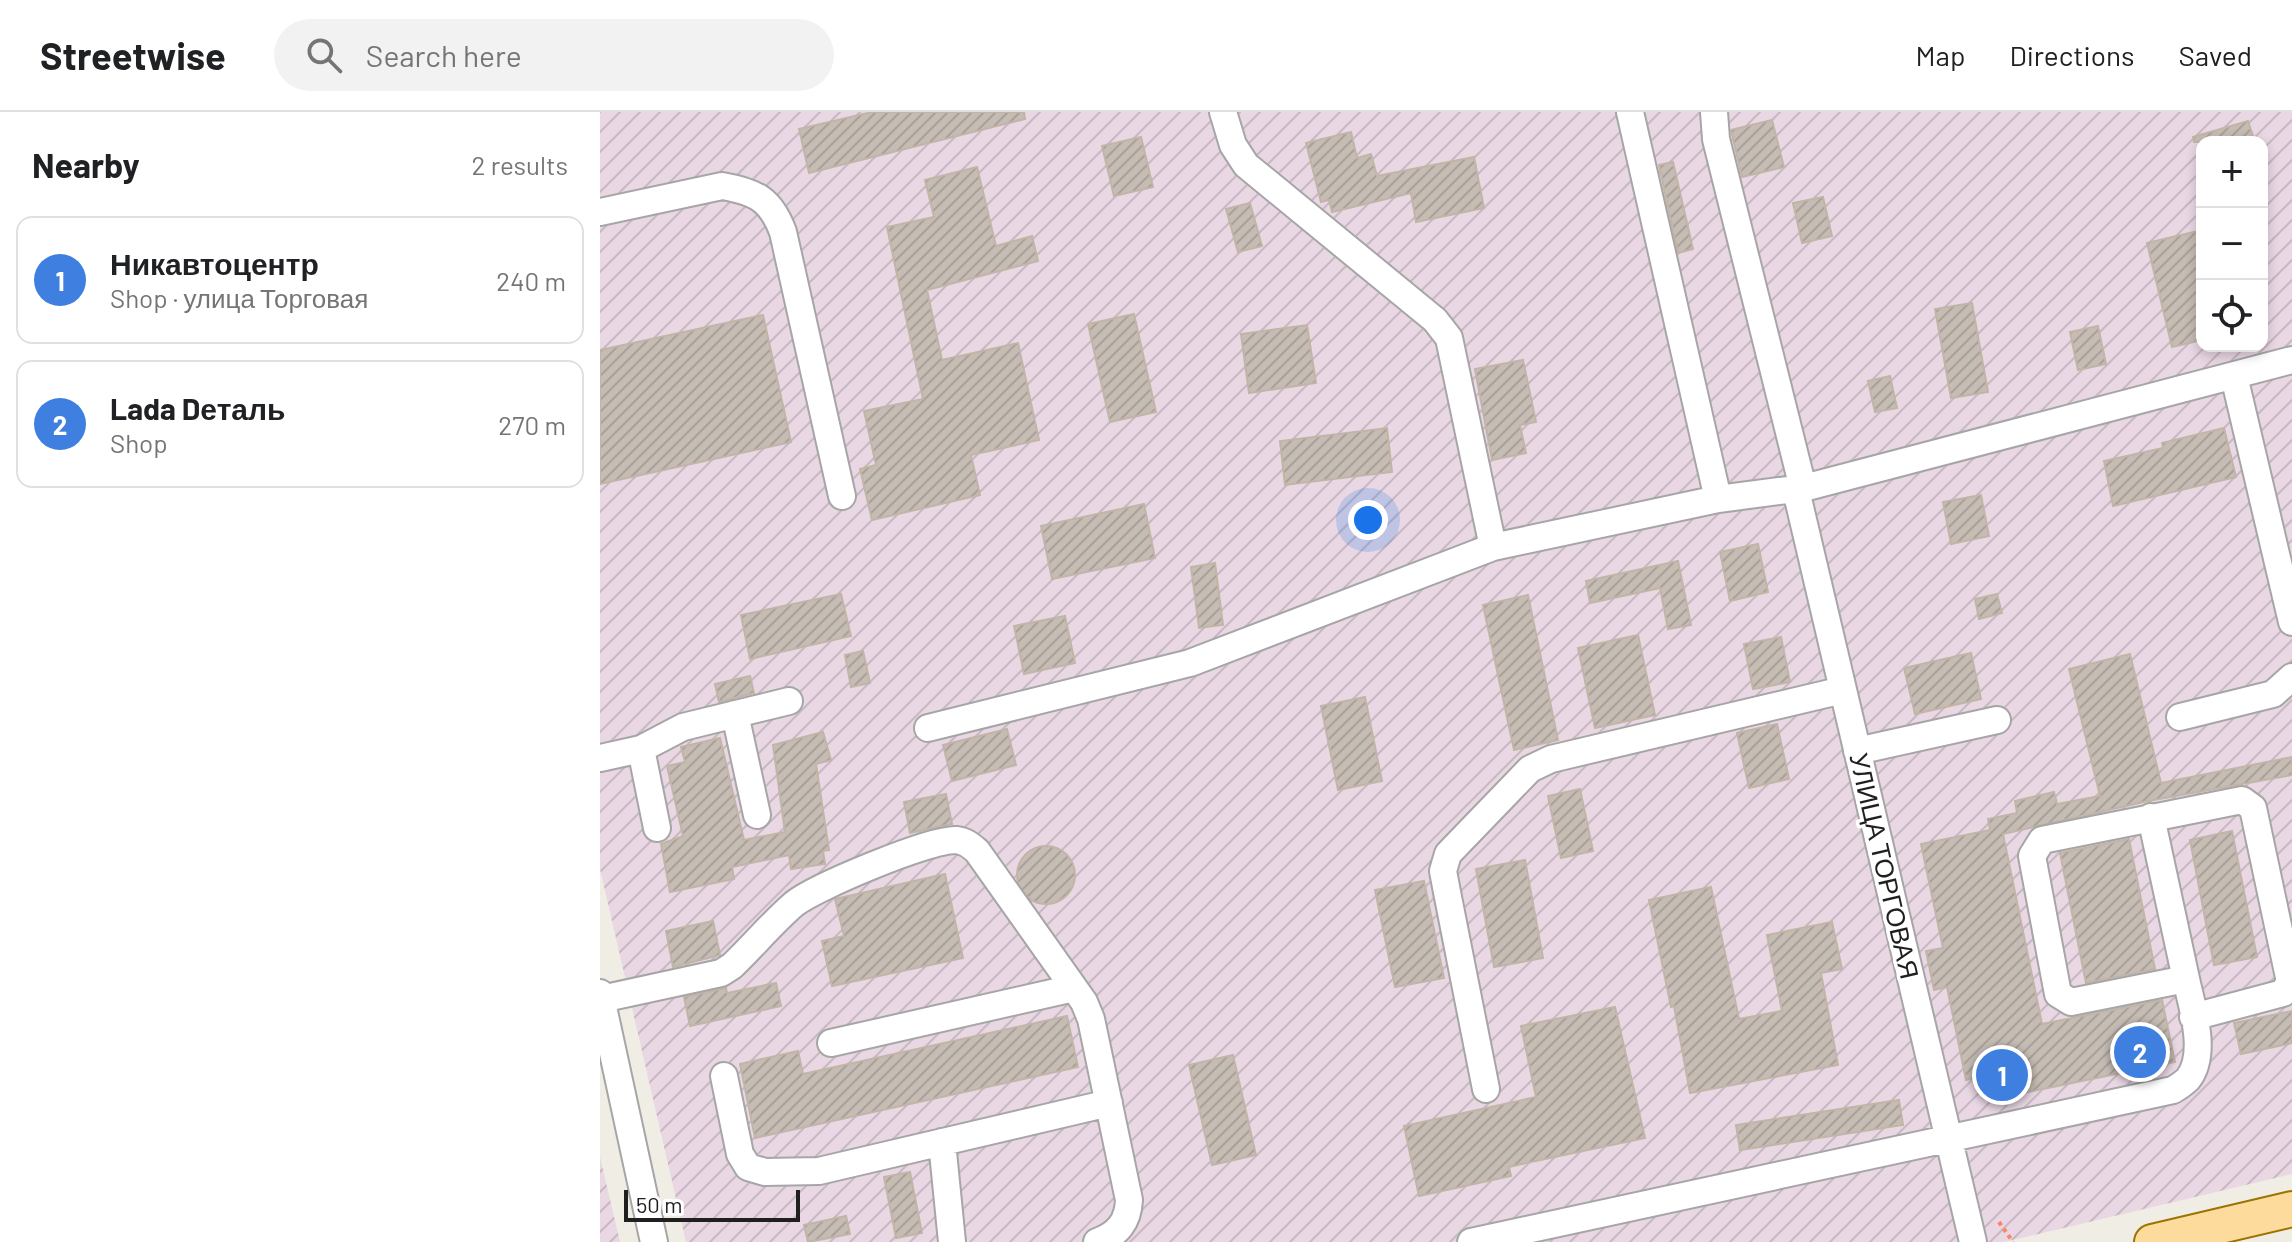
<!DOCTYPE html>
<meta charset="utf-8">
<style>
:root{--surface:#fff;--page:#f2f2f2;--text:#202124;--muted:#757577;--line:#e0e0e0;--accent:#ea580c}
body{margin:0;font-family:Barlow,sans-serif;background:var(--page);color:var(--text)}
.controls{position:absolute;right:24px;top:24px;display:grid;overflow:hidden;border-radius:16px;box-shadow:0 4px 12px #0003}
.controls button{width:72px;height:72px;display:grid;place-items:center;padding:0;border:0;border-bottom:2px solid var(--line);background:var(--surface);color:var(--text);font:40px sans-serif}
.scale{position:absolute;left:24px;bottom:20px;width:176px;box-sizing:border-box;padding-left:8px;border:4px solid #1f1f1f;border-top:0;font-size:22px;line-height:28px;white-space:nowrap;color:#1f1f1f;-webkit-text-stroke:6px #fff;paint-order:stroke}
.you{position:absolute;left:768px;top:408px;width:28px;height:28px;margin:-20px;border:6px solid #fff;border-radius:50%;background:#1a73e8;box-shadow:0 0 0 12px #1a73e833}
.badge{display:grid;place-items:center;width:52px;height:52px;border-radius:50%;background:var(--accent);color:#fff;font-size:26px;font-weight:700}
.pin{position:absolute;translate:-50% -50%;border:4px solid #fff;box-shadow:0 2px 8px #0006}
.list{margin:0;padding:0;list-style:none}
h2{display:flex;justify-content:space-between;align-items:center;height:104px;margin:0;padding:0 32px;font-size:34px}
h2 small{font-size:26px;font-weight:400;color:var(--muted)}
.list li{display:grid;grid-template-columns:52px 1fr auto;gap:24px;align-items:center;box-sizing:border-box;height:128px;margin:0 16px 16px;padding:0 16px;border:2px solid var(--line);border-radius:16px}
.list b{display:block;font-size:30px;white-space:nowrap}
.list p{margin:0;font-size:26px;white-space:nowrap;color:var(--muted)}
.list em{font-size:26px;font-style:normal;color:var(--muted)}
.icon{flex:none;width:44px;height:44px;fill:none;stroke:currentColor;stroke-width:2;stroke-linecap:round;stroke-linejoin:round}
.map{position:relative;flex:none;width:1692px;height:1130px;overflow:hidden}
header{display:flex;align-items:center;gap:48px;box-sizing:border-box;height:112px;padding:0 40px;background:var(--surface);border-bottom:2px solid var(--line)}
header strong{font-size:38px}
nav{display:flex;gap:44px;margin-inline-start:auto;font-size:28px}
.search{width:560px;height:72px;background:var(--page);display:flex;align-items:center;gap:20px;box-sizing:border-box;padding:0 28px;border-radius:44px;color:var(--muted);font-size:30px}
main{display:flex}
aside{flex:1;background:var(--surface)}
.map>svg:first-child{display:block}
.industrial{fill:url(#industrial-furrows);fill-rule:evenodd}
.building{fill:url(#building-hatch);stroke:#c2b5a7;stroke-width:2}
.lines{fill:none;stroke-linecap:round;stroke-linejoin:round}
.minor-casing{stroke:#a6a6a6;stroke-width:30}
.major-casing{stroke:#9a7300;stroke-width:38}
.path{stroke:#fc8469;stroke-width:4;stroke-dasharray:4 4;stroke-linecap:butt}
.minor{stroke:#fff;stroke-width:26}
.major{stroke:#fddb9c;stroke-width:34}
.labels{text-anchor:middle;stroke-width:7;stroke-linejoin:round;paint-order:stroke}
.street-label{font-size:26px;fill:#1f1f1f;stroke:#fff}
</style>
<header>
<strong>Streetwise</strong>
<div class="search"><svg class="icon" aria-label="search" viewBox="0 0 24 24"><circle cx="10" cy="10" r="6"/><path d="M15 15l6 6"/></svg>Search here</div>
<nav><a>Map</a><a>Directions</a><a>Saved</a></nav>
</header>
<main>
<aside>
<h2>Nearby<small>2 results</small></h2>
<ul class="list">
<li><span class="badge" style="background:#3f7fe0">1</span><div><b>Никавтоцентр</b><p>Shop · улица Торговая</p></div><em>240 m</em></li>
<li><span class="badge" style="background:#3f7fe0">2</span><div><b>Lada Dеталь</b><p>Shop</p></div><em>270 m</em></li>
</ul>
</aside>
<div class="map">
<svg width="1692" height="1130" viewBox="0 0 1692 1130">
<defs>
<pattern id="industrial-furrows" width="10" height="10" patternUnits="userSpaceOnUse" patternTransform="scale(2)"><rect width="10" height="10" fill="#e9d7e4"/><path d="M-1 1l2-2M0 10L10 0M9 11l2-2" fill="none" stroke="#c7b8c3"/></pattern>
<pattern id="building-hatch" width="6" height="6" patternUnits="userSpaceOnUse" patternTransform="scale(2)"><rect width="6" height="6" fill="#c5bcb4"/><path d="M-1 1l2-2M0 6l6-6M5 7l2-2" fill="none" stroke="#a9a19a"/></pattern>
</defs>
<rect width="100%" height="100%" fill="#f0ede5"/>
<path class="industrial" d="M0 0H1692V1062L1404 1130H86L0 757ZM1602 30H1662V234H1602Z
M0 1045 20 1130H0Z"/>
<path class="building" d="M272 0H424L425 7 209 61 199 17Z
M1172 8 1184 55 1142 65 1131 18Z
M1648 9 1655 30H1594L1593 25Z
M751 20 757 46 771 42 777 64 874 45 884 96 816 110 811 81 732 100 729 88 721 90 706 31Z
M541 25 553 75 514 84 502 34Z
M1073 50 1093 137 1078 141 1059 53Z
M377 55 396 134 432 124 438 149 327 178 342 248 418 231 439 328 371 343 380 383 272 408 260 357 276 353 264 299 323 287 287 115 334 105 325 68Z
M1223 85 1232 124 1202 131 1193 91Z
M650 91 662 134 638 140 626 97Z
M1602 118V228L1572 235 1547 131Z
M1372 191 1388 280 1351 286 1335 197Z
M534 202 556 300 510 310 488 212Z
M163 203 191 330 0 372V238Z
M707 213 716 271 649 281 641 222Z
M1498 214 1506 252 1478 258 1470 220Z
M923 248 936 310 920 313 926 341 892 348 875 257Z
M1290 264 1297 296 1275 300 1268 269Z
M787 316 792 360 685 373 680 329Z
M1624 316 1636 365 1513 394 1504 349 1563 336 1562 331Z
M1381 383 1389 424 1351 432 1343 390Z
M544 392 555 446 452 467 441 414Z
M1158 432 1168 480 1130 489 1120 440Z
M1078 449 1091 513 1068 517 1060 476 990 491 986 469Z
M615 451 623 513 599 516 591 455Z
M241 482 251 524 150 547 141 503Z
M1397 482 1402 501 1379 507 1375 487Z
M928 483 958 628 914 638 883 493Z
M465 504 475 551 424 562 414 514Z
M1038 523 1055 603 995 616 978 536Z
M1181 525 1190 570 1153 577 1144 532Z
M263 539 270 571 251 575 245 543Z
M1371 541 1381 587 1315 602 1304 556Z
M1530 542 1561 671 1692 645V663L1548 689 1403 722 1442 912 1562 888 1575 950 1418 982 1416 976 1397 980 1393 962 1366 968 1347 875 1334 878 1326 839 1343 836 1321 732 1390 718 1388 707 1417 701 1415 689 1454 680 1457 692 1500 684 1469 557Z
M150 564 154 581 119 590 115 572Z
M765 585 782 669 738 678 721 594Z
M1177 612 1189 667 1149 676 1137 621Z
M407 617 416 653 352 669 343 633Z
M223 620 231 648 216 652 229 738 223 739 225 752 191 757 189 743 132 755 134 767 70 780 61 732 83 724 67 654 85 650 81 635 120 626 144 728 185 720 173 633Z
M980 677 993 739 961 746 948 684Z
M346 682 352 712 310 721 304 690Z
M1632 719 1657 845 1614 853 1590 728Z
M1529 727 1555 857 1486 871 1460 741Z
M417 763a29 29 0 1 1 58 0a29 29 0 1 1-58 0Z
M925 748 943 846 894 855 876 757Z
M345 762 363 846 232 874 222 829 244 824 235 787Z
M824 769 844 866 795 875 775 778Z
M1111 775 1139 907 1182 899 1167 823 1232 810 1242 857 1221 861 1238 953 1090 981 1074 894 1071 895 1049 788Z
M113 809 120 843 73 855 66 819Z
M176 871 181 894 90 914 84 885 126 876 127 881Z
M1015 895 1045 1026 922 1052 909 1055 911 1064 819 1084 804 1014 936 985 921 914Z
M1692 899V931L1641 942 1634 911Z
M467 904 478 955 155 1026 140 952 198 939 203 962Z
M633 943 656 1043 612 1053 589 953Z
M1299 988 1303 1013 1140 1038 1136 1013Z
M310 1060 322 1121 296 1126 284 1065Z
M246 1104 250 1122 208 1130 204 1113Z"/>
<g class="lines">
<defs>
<path id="minor" d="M623 0 633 33 646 53 835 208 849 226 893 435
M1030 0 1118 387
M0 100 122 74C157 80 171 88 183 120L242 384
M1634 264 1692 510
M135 602 157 703
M1580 605 1673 582 1692 565
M328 616 590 551 893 435 1118 387 1203 376 1116 27 1114 0
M41 637 57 716
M1257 639 1397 608
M0 646 41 637 83 615 189 589
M1551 705 1586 867
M0 881 54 1130
M1 887 121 861 132 854C153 834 172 811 194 792 215 775 330 727 356 728 365 729 370 733 377 739L484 890 491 907 529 1088C528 1110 518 1122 497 1130
M231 931 474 876
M124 964 140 1042 148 1055 165 1060 219 1059 509 991
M886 977 847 780 843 759 848 742 930 657 951 647 1243 578
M342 1030 352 1130
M871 1130 1573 978C1578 975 1584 971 1588 967 1608 942 1592 895 1586 867L1471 890 1458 882 1432 744 1442 728 1642 688 1653 696 1690 870 1683 881 1593 905
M1373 1130 1196 378 1692 248"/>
<path id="major" d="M1552 1130 1692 1097"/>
</defs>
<use href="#minor" class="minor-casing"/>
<use href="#major" class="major-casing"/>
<path class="path" d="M1399 1110 1413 1130"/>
<use href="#minor" class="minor"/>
<use href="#major" class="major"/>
</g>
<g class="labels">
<g class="street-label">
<text transform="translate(1284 754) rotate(77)" y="9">УЛИЦА ТОРГОВАЯ</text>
</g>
</g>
</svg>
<div class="controls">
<button>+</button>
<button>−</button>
<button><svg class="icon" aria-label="locate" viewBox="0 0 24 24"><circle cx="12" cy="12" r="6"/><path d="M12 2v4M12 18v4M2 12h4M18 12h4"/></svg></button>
</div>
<div class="scale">50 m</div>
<div class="you"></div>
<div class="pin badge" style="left:1402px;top:963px;background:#3f7fe0">1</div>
<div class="pin badge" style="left:1540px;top:940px;background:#3f7fe0">2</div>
</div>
</main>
